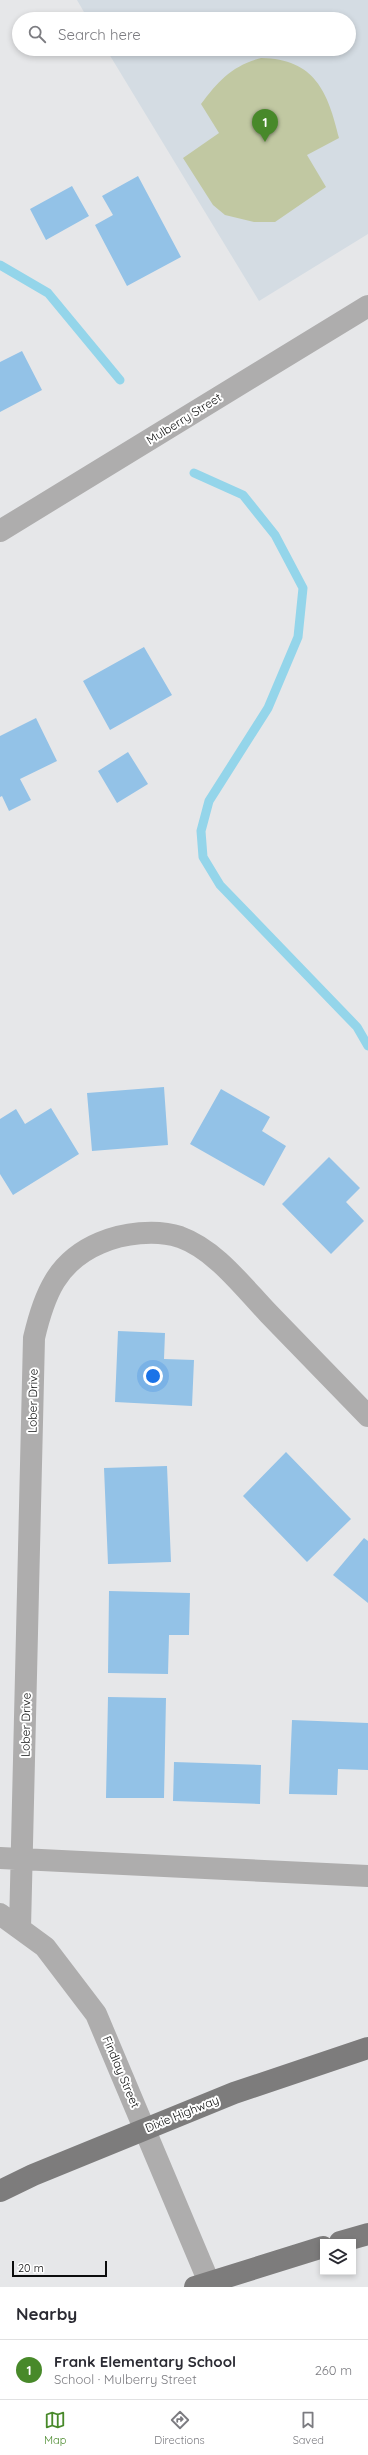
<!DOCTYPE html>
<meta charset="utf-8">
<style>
:root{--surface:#fff;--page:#f2f2f3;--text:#2b2b33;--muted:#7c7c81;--line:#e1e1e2;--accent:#48892a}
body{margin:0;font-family:Quicksand,sans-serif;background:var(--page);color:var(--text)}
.controls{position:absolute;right:12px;bottom:12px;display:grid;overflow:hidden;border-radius:0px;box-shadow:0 2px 6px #0003}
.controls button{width:36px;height:36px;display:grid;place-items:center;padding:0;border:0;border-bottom:1px solid var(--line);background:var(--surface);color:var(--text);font:20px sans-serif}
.scale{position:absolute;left:12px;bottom:10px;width:95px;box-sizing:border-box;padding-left:4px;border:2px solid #0c0d0d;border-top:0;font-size:11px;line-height:14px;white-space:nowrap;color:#0c0d0d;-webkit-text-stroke:3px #fff;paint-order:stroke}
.you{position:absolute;left:153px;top:1376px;width:14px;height:14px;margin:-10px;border:3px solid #fff;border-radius:50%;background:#1a73e8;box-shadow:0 0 0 6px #1a73e833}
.badge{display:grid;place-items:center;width:26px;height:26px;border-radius:50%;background:var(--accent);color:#fff;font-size:13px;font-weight:700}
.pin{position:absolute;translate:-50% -33px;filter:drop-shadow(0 1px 2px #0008)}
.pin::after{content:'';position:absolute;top:21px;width:14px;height:12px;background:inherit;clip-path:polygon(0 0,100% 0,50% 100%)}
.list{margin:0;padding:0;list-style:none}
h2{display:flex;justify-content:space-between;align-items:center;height:52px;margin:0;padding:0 16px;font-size:17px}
h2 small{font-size:13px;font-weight:400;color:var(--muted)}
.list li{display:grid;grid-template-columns:26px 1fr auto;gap:12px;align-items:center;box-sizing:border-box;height:60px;padding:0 16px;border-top:1px solid var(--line)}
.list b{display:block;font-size:15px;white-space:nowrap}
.list p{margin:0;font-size:13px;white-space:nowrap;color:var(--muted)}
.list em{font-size:13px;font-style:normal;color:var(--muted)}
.icon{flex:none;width:22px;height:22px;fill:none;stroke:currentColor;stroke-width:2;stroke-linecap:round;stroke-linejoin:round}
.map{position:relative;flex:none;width:368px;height:2287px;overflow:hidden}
.search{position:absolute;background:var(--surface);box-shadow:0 2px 6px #0003;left:12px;right:12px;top:12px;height:44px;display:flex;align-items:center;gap:10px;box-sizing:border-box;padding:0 14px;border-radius:22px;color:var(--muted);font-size:15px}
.sheet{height:112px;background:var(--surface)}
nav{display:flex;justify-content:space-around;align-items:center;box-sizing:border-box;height:56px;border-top:1px solid var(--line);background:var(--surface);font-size:11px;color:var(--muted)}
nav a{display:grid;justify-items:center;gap:2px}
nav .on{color:var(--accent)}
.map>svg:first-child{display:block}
.built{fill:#d4dce3}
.green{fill:#c1c8a2}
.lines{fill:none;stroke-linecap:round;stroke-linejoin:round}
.stream{stroke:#94d5ea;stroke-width:9}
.building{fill:#93c2e7}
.minor{stroke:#aeadad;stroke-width:22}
.primary{stroke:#7d7c7c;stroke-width:22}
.labels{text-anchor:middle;stroke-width:4;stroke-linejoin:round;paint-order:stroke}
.street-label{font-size:12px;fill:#0c0d0d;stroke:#fff}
</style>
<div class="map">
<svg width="368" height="2287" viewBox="0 0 368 2287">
<rect width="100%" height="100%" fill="#e6e7e9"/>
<path class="built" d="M77 0H368V234L259 301 106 49H349V19H88Z"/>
<path class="green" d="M261 58C315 59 328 92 339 138L307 155 326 187 275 222H254L225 215 213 205 183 158 219 133 201 104C218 81 233 65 261 58Z"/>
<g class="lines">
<path class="stream" d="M0 265 48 293 120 380
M194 473 243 495 275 535 303 588 298 637 268 708 209 801 201 831 203 857 220 885 357 1027 368 1046"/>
</g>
<path class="building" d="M138 176 181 257 127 286 95 225 113 215 102 196Z
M72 186 89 216 46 240 30 209Z
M22 351 42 390 0 412V362Z
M144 647 172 695 110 730 83 681Z
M36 718 57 761 20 779 31 800 9 811 2 796 0 797V736Z
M128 752 148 784 117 803 98 771Z
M164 1087 168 1145 92 1151 87 1093Z
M221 1089 270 1117 262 1131 286 1146 264 1186 190 1144Z
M51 1108 79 1154 13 1195 0 1174V1119L16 1109 25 1124Z
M329 1157 360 1188 346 1202 364 1221 331 1254 282 1204Z
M118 1331 165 1333 164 1359 194 1360 192 1406 115 1402Z
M286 1452 351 1519 307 1562 243 1496Z
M167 1466 171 1562 108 1564 104 1468Z
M364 1538 368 1541V1603L333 1575Z
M109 1591 190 1593 189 1635H169L168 1674 108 1673Z
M108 1697 166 1698 164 1798H106Z
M292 1720 368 1723V1770L338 1769 337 1795 289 1794Z
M174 1762 261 1765 260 1804 173 1801Z"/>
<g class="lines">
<path class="minor" d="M0 531 368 306
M0 1858 368 1876
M0 1914 45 1947 96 2014 211 2287
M20 1928 34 1338C44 1295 57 1261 100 1243 123 1233 156 1229 180 1237 216 1250 243 1287 269 1314 302 1348 335 1382 368 1416"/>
<path class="primary" d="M0 2191 33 2175 234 2093 368 2048
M340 2242 368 2234
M195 2287 323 2247"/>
</g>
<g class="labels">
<g class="street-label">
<text transform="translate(184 419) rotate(-32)" y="4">Mulberry Street</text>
<text transform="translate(33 1401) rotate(-89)" y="4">Lober Drive</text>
<text transform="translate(26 1725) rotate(-89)" y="4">Lober Drive</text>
<text transform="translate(121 2072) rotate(67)" y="4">Findlay Street</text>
<text transform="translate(182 2114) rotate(-22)" y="4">Dixie Highway</text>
</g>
</g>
</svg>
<div class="controls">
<button><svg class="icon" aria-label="layers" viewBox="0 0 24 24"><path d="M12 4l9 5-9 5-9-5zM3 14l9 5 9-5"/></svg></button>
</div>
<div class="scale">20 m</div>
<div class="you"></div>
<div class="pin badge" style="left:265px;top:142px">1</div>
<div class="search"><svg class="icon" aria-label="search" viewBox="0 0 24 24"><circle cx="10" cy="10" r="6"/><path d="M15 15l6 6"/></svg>Search here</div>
</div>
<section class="sheet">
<h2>Nearby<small></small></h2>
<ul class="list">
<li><span class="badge">1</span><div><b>Frank Elementary School</b><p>School · Mulberry Street</p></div><em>260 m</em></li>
</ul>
</section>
<nav>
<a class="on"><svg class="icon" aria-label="map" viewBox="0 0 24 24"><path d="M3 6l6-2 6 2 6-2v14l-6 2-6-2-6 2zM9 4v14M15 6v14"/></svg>Map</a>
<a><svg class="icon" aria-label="directions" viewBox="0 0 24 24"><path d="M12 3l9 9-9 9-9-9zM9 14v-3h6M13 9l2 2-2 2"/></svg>Directions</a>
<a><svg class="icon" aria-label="saved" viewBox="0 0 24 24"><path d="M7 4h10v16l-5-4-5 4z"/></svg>Saved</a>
</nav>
